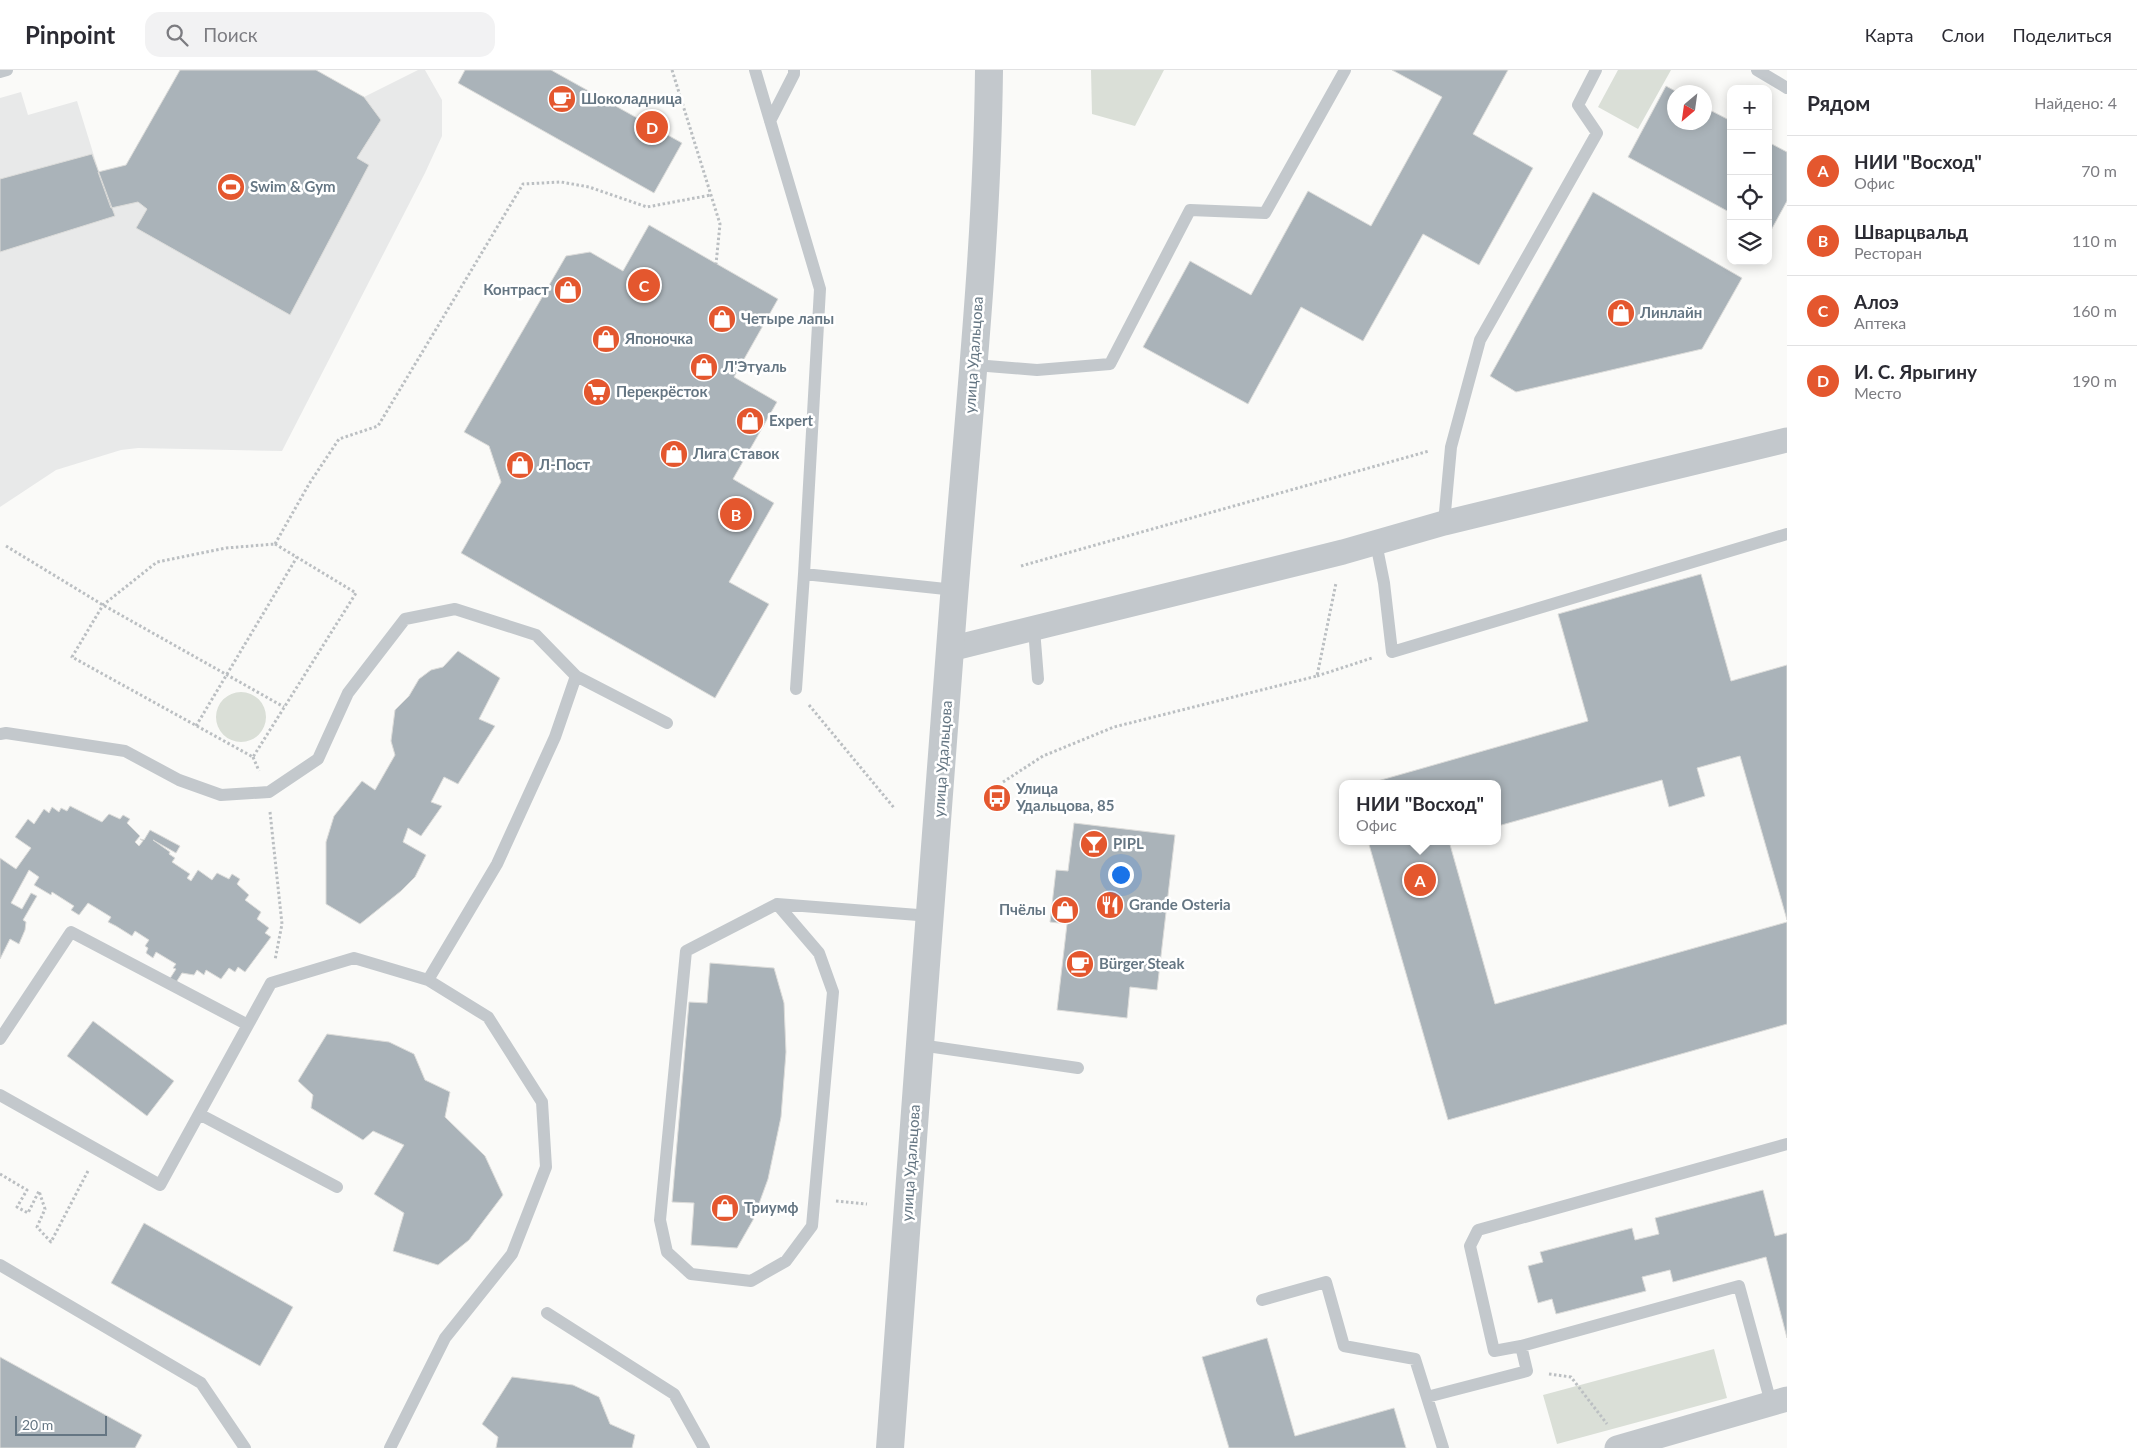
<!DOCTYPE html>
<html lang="ru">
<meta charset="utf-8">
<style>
:root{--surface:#fff;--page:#f2f2f3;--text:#2b2b33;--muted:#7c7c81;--line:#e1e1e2;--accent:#e4572e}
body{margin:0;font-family:Lato,sans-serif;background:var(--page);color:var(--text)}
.controls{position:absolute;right:15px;top:15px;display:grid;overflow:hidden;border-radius:10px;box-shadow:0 2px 12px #0003}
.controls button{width:45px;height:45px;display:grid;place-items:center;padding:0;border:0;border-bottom:1px solid var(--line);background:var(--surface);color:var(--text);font:25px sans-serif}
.compass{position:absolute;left:1667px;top:15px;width:45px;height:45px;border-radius:50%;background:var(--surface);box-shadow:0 2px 12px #0003;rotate:209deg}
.scale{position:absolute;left:15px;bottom:12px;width:92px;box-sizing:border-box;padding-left:5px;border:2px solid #657683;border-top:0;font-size:14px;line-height:18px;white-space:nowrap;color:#657683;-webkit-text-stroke:4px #fff;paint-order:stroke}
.you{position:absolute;left:1120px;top:804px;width:18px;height:18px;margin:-12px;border:4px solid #fff;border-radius:50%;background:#1a73e8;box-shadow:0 0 0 8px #1a73e833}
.badge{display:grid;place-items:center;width:32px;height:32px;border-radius:50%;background:var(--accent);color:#fff;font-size:16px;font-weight:700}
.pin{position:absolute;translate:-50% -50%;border:2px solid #fff;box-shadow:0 1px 5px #0006}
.popup{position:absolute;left:1339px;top:710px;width:162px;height:65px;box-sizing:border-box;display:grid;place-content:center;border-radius:10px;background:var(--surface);filter:drop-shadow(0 1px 4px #0005);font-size:16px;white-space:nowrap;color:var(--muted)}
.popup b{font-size:19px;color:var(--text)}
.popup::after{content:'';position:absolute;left:50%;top:100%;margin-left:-10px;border:10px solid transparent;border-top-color:var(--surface)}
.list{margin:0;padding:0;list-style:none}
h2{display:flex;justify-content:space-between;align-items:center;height:65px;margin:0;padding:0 20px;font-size:21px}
h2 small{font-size:16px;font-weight:400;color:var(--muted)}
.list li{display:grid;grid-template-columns:32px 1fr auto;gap:15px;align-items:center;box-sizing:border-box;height:70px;padding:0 20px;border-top:1px solid var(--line)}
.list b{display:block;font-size:19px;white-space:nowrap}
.list p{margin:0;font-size:16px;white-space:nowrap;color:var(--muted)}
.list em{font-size:16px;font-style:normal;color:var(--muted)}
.icon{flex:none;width:28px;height:28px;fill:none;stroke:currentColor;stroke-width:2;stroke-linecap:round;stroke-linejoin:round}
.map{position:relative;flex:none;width:1787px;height:1378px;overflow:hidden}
header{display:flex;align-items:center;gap:30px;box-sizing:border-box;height:70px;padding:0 25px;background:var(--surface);border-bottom:1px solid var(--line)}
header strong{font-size:24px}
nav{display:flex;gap:28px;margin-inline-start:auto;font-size:18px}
.search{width:350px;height:45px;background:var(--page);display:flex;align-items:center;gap:12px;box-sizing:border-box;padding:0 18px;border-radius:15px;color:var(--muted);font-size:19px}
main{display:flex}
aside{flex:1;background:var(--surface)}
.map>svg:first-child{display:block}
.built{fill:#e8e9e9}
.green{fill:#dadfd7}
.building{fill:#aab3b9;stroke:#dcdcda}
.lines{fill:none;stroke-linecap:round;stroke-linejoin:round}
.path{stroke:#bbbfc2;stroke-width:3;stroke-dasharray:2.5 2.5;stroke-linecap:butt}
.service{stroke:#c3c8cc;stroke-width:12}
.minor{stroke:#c3c8cc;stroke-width:25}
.tertiary{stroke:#c3c8cc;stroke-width:28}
.labels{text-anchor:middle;stroke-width:5;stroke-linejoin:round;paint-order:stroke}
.poi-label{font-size:15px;font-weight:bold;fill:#657683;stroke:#fff;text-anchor:start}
.street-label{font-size:15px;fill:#657683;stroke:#fff}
</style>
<header>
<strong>Pinpoint</strong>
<div class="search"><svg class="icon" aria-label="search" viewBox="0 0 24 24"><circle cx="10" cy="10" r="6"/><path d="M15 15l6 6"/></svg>Поиск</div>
<nav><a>Карта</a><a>Слои</a><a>Поделиться</a></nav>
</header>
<main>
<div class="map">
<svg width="1787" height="1378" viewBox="0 0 1787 1378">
<rect width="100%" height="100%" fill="#fafaf8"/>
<path class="built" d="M180 0H316L364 27 418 0H425L442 30V66L425 103 282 381 138 378 121 380 56 400 0 437V28L21 22 28 45 77 31 99 102 126 95Z"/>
<path class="green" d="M1091 0H1164L1135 56 1092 44Z
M1618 0H1671L1638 59 1598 37Z
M216 647a25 25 0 1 1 50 0a25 25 0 1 1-50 0Z
M1714 1279 1727 1328 1557 1374 1543 1325Z"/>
<path class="building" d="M180 0H316L364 27 381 50 357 88 369 95 290 245 136 158 147 139 138 132 111 138 98 102 126 95Z
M465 0H551L682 73 654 123 458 13Z
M1392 0H1508L1473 64 1533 98 1479 195 1423 164 1363 271 1301 237 1248 334 1143 277 1190 191 1251 225 1308 121 1371 156 1442 27Z
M1666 16 1677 22H1674V52H1704V37L1731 51V143L1628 87Z
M1768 72 1787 82V131L1769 164Z
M92 84 115 146 0 182V109Z
M1593 122 1742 208 1702 279 1516 322 1490 306Z
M649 155 778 229 734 307 777 332 733 409 774 433 729 512 769 534 715 628 461 483 501 412 489 376 464 362 566 186 590 182 623 201Z
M1701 504 1731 611 1787 595V850L1740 686 1697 698 1705 726 1669 737 1662 710 1498 756V714H1367L1588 651 1558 544Z
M458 581 500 608 479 649 495 656 458 714 444 707 431 732 442 736 421 766 408 758 403 772 426 785 415 807 401 821 360 854 326 834V772L334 746 362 711 375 720 395 685 391 671 395 640 409 626 419 609 431 600 443 597Z
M70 736 102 752 109 744 120 749 123 745 130 749 127 753 140 766 135 772 139 776 143 771 140 769 144 770 150 760 180 776 176 783 153 770 170 782 169 784 175 788 172 792 190 804 187 808 191 811 198 800 212 810 217 803 229 809 232 804 240 809 237 814 249 825 245 830 261 842 257 849 269 858 265 863 271 867 245 902 238 897 235 902 229 898 221 909 206 900 204 905 197 900 194 905 182 903 175 914 169 910 176 899 173 898 176 894 156 882 153 888 146 883 148 878 145 876 149 870 135 861 132 866 116 856 108 852 111 847 88 833 79 845 71 840 74 836 52 822 51 825 34 815 39 807 29 800 11 833 22 839 31 823 37 826 23 850 26 852 25 860 19 874 10 869 0 889V788L16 799 31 778 15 767 28 749 34 754 44 739 49 743 52 737 59 742 61 738 67 741Z
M1074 753 1175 765 1157 920 1130 917 1127 948 1057 940 1067 854 1050 852 1056 800 1068 801Z
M1368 771H1449L1495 934 1787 852V954L1448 1050Z
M710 893 774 898 784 933 786 982 781 1047 768 1109 753 1150 737 1178 691 1175 694 1133 672 1132 689 932 707 933Z
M93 951 174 1011 147 1046 67 986Z
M327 964 389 972 414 984 425 1010 450 1022 445 1047 485 1086 503 1125 469 1170 438 1195 393 1181 404 1143 374 1124 404 1075 373 1061 363 1070 311 1038 313 1025 298 1011Z
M1763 1120 1775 1166 1787 1163V1268L1766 1187 1673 1212 1670 1200 1642 1207 1646 1221 1556 1244 1552 1229 1538 1233 1528 1196 1543 1192 1540 1182 1632 1158 1635 1170 1659 1164 1655 1148Z
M144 1153 293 1237 260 1296 111 1213Z
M1267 1268 1295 1366 1394 1338 1406 1378H1229L1202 1287Z
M0 1287 142 1365 135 1378H0Z
M512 1307 573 1315 599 1327 610 1354 635 1365 632 1378H496L498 1367 482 1354Z"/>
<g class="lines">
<path class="path" d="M672 0 720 154 716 194
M275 474 356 523 253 687 72 587 103 535 157 492 226 478Z
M275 474 309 414 339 369 378 356 523 114 561 112 589 117 647 137 711 125
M6 476 103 535 284 637
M1021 496 1429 381
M1317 606 1372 588
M809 635 895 739
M196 656 297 487
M253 687 259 701
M1003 712 1043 686 1114 657 1317 606 1336 513
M270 742 282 854 275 890
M0 1104 27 1120 17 1137 28 1143 39 1121 45 1139 37 1157 51 1172 89 1099
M836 1131 867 1134
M1549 1304 1571 1307 1607 1354"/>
<path class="service" d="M755 0 820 219 804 504 955 520
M1757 0 1787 18
M0 2 7 0
M770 51 794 4V0
M975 295 1037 300 1110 294 1190 140 1265 143 1345 0
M1444 453 1451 377 1480 270 1597 63 1578 35 1596 0
M1376 473 1384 513 1392 582 1787 464
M1034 559 1038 609
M576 606 667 653
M796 619 804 504
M0 664 6 663 125 681 179 710 221 725 269 722 318 689 348 623 405 549 455 539 536 565 576 606 555 667 497 794 428 910 488 947 542 1032 546 1097 512 1184 445 1268 390 1378
M777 834 819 883 833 922 812 1156 786 1191 751 1211 691 1204 667 1182 660 1150 686 881 777 834 931 846
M0 969 71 862 248 955
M920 975 1078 998
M0 1025 160 1115 271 913 354 888 428 910
M199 1044 337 1117
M0 1195 201 1313 245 1378
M1262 1230 1326 1212 1344 1276 1415 1289 1443 1378
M547 1243 674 1324 704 1378
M1521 1276 1739 1216 1771 1333
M1427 1327 1527 1301 1521 1276 1494 1281 1470 1176 1478 1160 1787 1074"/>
<path class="minor" d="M950 579 1343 482 1444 453 1787 370
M1617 1378 1787 1329"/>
<path class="tertiary" d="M890 1378C910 1099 932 819 953 540 967 360 987 181 989 0"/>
</g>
<defs>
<symbol id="cafe-disc" viewBox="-11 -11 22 22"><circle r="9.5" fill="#e4572e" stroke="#fff"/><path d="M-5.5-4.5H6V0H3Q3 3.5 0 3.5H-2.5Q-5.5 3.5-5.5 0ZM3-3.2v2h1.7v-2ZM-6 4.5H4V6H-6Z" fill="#fff"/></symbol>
<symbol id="stadium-disc" viewBox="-11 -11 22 22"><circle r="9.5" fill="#e4572e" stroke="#fff"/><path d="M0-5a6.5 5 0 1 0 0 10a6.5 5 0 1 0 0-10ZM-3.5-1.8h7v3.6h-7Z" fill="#fff"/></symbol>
<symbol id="shop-disc" viewBox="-11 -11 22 22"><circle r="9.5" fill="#e4572e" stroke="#fff"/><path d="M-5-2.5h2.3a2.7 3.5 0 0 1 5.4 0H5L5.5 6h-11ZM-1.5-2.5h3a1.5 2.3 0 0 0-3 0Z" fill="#fff"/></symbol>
<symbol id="supermarket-disc" viewBox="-11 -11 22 22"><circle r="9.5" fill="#e4572e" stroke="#fff"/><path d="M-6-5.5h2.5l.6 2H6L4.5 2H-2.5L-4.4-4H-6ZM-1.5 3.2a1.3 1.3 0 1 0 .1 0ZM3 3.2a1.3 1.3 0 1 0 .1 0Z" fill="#fff"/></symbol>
<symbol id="bus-disc" viewBox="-11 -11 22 22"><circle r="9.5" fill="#e4572e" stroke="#fff"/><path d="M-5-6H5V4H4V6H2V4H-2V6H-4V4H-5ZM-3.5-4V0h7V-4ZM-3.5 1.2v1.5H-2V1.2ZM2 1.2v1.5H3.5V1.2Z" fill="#fff"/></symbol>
<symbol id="bar-disc" viewBox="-11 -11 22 22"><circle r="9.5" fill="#e4572e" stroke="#fff"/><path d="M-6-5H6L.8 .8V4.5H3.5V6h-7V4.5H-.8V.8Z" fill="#fff"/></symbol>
<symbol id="restaurant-disc" viewBox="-11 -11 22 22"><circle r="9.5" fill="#e4572e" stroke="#fff"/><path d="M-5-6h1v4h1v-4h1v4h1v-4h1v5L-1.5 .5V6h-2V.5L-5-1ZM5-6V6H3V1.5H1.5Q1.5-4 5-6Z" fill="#fff"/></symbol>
</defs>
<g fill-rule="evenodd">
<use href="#cafe-disc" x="546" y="13" width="32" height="32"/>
<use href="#stadium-disc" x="215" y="101" width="32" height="32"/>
<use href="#shop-disc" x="552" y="204" width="32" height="32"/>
<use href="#shop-disc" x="1605" y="227" width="32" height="32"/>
<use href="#shop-disc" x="706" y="233" width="32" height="32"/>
<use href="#shop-disc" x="590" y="253" width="32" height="32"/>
<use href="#shop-disc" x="688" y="281" width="32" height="32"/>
<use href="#supermarket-disc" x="581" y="306" width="32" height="32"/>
<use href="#shop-disc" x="734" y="335" width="32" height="32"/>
<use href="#shop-disc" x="658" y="368" width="32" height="32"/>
<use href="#shop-disc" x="504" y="379" width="32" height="32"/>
<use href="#bus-disc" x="981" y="712" width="32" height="32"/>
<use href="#bar-disc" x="1078" y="758" width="32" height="32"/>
<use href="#restaurant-disc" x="1094" y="819" width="32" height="32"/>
<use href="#shop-disc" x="1049" y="824" width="32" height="32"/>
<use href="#cafe-disc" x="1064" y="878" width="32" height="32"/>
<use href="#shop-disc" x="709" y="1122" width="32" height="32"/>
</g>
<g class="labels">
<g class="poi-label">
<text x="581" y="34">Шоколадница</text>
<text x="250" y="122">Swim &amp; Gym</text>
<text x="549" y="225" text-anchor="end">Контраст</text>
<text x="1640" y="248">Линлайн</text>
<text x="741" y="254">Четыре лапы</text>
<text x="625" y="274">Японочка</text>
<text x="723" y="302">Л'Этуаль</text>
<text x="616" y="327">Перекрёсток</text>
<text x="769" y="356">Expert</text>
<text x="693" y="389">Лига Ставок</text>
<text x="539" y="400">Л-Пост</text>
<text x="1016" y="724">Улица<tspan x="1016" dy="17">Удальцова, 85</tspan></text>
<text x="1113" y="779">PIPL</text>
<text x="1129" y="840">Grande Osteria</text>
<text x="1046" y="845" text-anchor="end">Пчёлы</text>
<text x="1099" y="899">Bürger Steak</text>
<text x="744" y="1143">Триумф</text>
</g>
<g class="street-label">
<text transform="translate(974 285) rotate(-86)" y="5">улица Удальцова</text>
<text transform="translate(943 689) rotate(-86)" y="5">улица Удальцова</text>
<text transform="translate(911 1093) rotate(-86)" y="5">улица Удальцова</text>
</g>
</g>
</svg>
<div class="controls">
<button>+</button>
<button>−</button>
<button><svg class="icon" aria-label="locate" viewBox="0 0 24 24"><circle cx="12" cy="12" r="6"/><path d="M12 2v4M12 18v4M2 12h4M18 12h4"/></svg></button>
<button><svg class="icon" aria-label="layers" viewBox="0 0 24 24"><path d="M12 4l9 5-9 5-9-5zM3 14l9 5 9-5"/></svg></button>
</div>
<svg class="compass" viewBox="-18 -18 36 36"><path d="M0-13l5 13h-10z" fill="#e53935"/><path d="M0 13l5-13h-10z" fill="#7c7c81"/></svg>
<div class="scale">20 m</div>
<div class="you"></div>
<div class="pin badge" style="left:1420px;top:810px">A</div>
<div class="popup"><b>НИИ &quot;Восход&quot;</b>Офис</div>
<div class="pin badge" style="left:736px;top:444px">B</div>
<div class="pin badge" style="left:644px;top:215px">C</div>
<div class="pin badge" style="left:652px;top:57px">D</div>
</div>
<aside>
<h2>Рядом<small>Найдено: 4</small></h2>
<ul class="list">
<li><span class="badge">A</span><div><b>НИИ &quot;Восход&quot;</b><p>Офис</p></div><em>70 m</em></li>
<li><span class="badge">B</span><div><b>Шварцвальд</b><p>Ресторан</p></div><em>110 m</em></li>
<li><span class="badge">C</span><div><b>Алоэ</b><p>Аптека</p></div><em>160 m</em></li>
<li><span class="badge">D</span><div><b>И. С. Ярыгину</b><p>Место</p></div><em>190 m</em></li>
</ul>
</aside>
</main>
